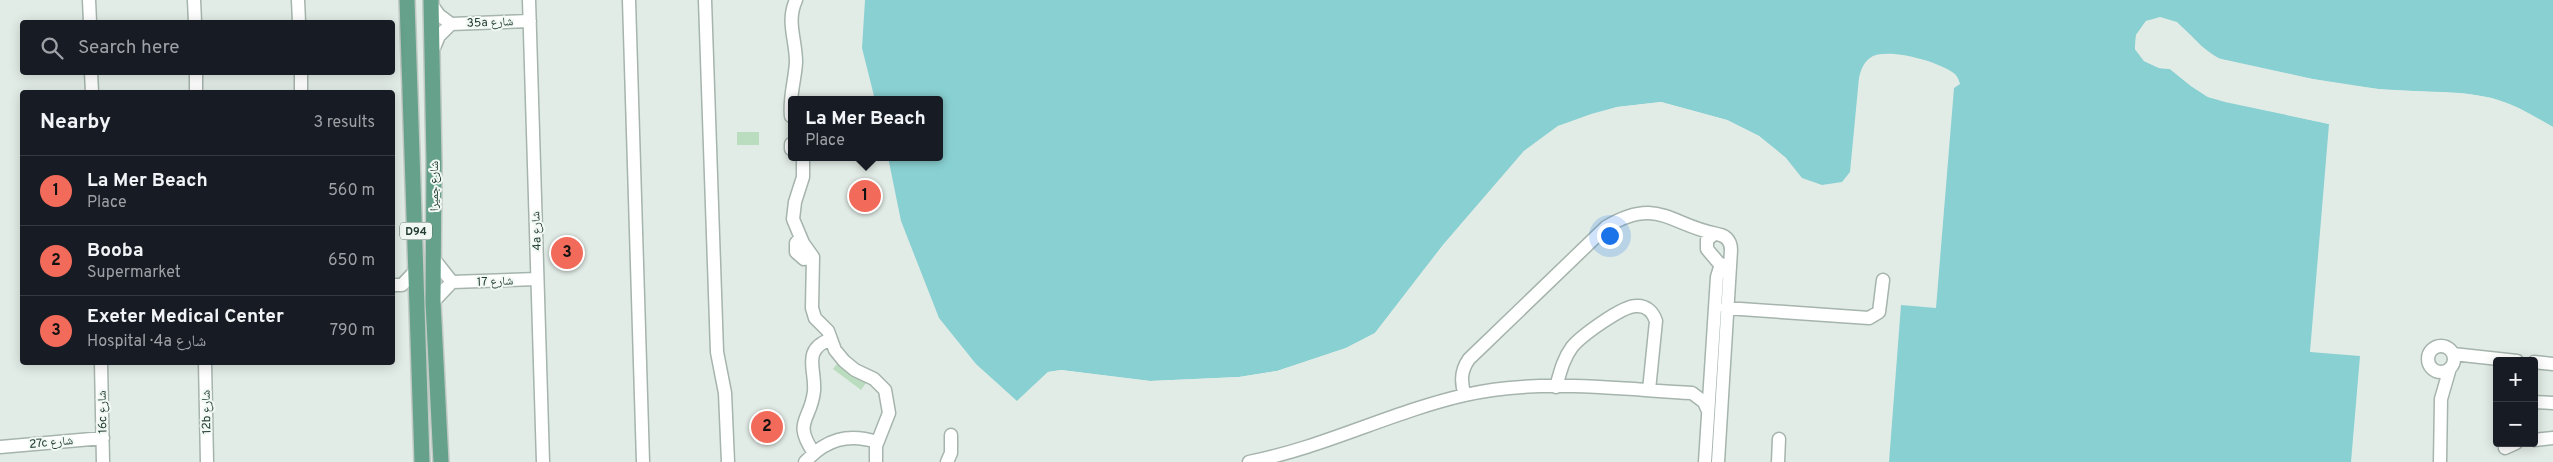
<!DOCTYPE html>
<meta charset="utf-8">
<style>
:root{--surface:#171b24;--page:#242831;--text:#f1f3f6;--muted:#9ea1a6;--line:#363941;--accent:#f26b5a}
body{margin:0;font-family:Overpass,"Noto Naskh Arabic",sans-serif;background:var(--page);color:var(--text)}
.controls{position:absolute;right:15px;bottom:15px;display:grid;overflow:hidden;border-radius:5px;box-shadow:0 2px 12px #0003}
.controls button{width:45px;height:45px;display:grid;place-items:center;padding:0;border:0;border-bottom:1px solid var(--line);background:var(--surface);color:var(--text);font:25px sans-serif}
.you{position:absolute;left:1609px;top:235px;width:18px;height:18px;margin:-12px;border:4px solid #fff;border-radius:50%;background:#1a73e8;box-shadow:0 0 0 8px #1a73e833}
.badge{display:grid;place-items:center;width:32px;height:32px;border-radius:50%;background:var(--accent);color:#111;font-size:16px;font-weight:700}
.pin{position:absolute;translate:-50% -50%;border:2px solid #fff;box-shadow:0 1px 5px #0006}
.popup{position:absolute;left:788px;top:96px;width:155px;height:65px;box-sizing:border-box;display:grid;place-content:center;border-radius:5px;background:var(--surface);filter:drop-shadow(0 1px 4px #0005);font-size:16px;white-space:nowrap;color:var(--muted)}
.popup b{font-size:19px;color:var(--text)}
.popup::after{content:'';position:absolute;left:50%;top:100%;margin-left:-10px;border:10px solid transparent;border-top-color:var(--surface)}
.list{margin:0;padding:0;list-style:none}
h2{display:flex;justify-content:space-between;align-items:center;height:65px;margin:0;padding:0 20px;font-size:21px}
h2 small{font-size:16px;font-weight:400;color:var(--muted)}
.list li{display:grid;grid-template-columns:32px 1fr auto;gap:15px;align-items:center;box-sizing:border-box;height:70px;padding:0 20px;border-top:1px solid var(--line)}
.list b{display:block;font-size:19px;white-space:nowrap}
.list p{margin:0;font-size:16px;white-space:nowrap;color:var(--muted)}
.list em{font-size:16px;font-style:normal;color:var(--muted)}
.icon{flex:none;width:28px;height:28px;fill:none;stroke:currentColor;stroke-width:2;stroke-linecap:round;stroke-linejoin:round}
.map{position:relative;flex:none;width:2553px;height:462px;overflow:hidden}
.search{position:absolute;background:var(--surface);box-shadow:0 2px 12px #0003;left:20px;top:20px;width:375px;height:55px;display:flex;align-items:center;gap:12px;box-sizing:border-box;padding:0 18px;border-radius:5px;color:var(--muted);font-size:19px}
.panel{position:absolute;background:var(--surface);box-shadow:0 2px 12px #0003;left:20px;top:90px;width:375px;height:275px;border-radius:5px}
.map>svg:first-child{display:block}
.green{fill:#bbddbf}
.water{fill:#89d0d2}
.pier{fill:#e2ece6}
.lines{fill:none;stroke-linecap:round;stroke-linejoin:round}
.minor-casing{stroke:#a5b4ac;stroke-width:15}
.major-casing{stroke:#c1c9c6;stroke-width:18}
.minor{stroke:#fff;stroke-width:12}
.major{stroke:#66a28b;stroke-width:15}
.labels{text-anchor:middle;stroke-width:4;stroke-linejoin:round;paint-order:stroke}
.shield{fill:#f2f9f5;stroke:#60756c;stroke-width:1}
.shield-label{font-size:11px;font-weight:bold;fill:#223d32}
.street-label{font-size:12px;fill:#223d32;stroke:#f2f9f5}
</style>
<div class="map">
<svg width="2553" height="462" viewBox="0 0 2553 462">
<rect width="100%" height="100%" fill="#e2ece6"/>
<path class="green" d="M737 132H759V145H737Z
M840 360 869 379 861 390 833 369Z"/>
<path class="water" d="M865 0H2553V127C2534 116 2513 103 2491 98 2455 89 2415 93 2378 89 2336 84 2293 76 2251 67 2240 64 2225 63 2215 56 2188 40 2183 12 2146 21L2136 35 2135 49 2144 61 2159 68 2170 69 2191 86 2208 97 2329 124 2310 352 2360 356 2351 462H1889L1901 305 1936 308 1954 88 1960 84C1959 81 1958 77 1955 74 1941 62 1891 48 1873 56 1864 61 1861 69 1859 78L1850 172 1842 182 1822 185 1802 178 1786 158 1759 136 1727 120 1661 102 1617 107 1558 126 1524 151 1443 245 1375 333 1346 348 1277 371 1239 377 1150 381 1061 370 1048 372 1017 401 976 364 939 318 901 221 888 157H939V100H875L862 48Z"/>
<path class="pier" d="M2160 17 2177 22 2201 46 2217 58 2313 79 2378 89 2467 94 2492 98 2520 109 2553 127V129L2492 101 2466 97 2377 91 2312 81 2236 66 2216 60 2199 48 2176 25 2160 20 2148 23 2139 36 2138 49 2145 59 2159 66 2171 67 2209 94 2329 121V124L2225 102 2208 97 2191 86 2170 69 2159 68 2144 61 2135 49 2136 35 2146 21Z
M1661 102 1727 120 1759 136 1786 158 1790 167 1757 138 1726 122 1691 111 1661 104 1618 109 1592 116 1559 128 1526 153 1445 247 1377 334 1348 350 1278 373 1239 380 1149 384 1061 372 1049 374 1019 403H1015L1048 372 1061 370 1150 381 1239 377 1277 371 1346 348 1375 333 1443 245 1524 151 1558 126 1591 114 1617 107Z"/>
<g class="lines">
<defs>
<path id="minor" d="M89 0 90 22
M194 0 195 22
M298 0 299 22
M529 0 543 462
M629 0 643 462
M705 0 717 352 725 393 728 462
M431 4 439 15 451 24
M451 24 530 21
M433 50 439 36 451 24
M91 72 92 92
M196 72V92
M301 72V92
M791 116C789 97 795 81 796 62 796 39 786 22 796 0
M791 144V149
M803 157V177L795 202 793 219 803 243 813 257 812 308 815 318 828 331 835 350 844 361 855 370 874 379 885 390 889 413 876 446V462
M800 238 796 243V252L804 259 813 257
M433 258 452 282
M392 285H402L417 269
M433 302 452 282 537 279
M1726 308 1869 318 1879 312 1883 280
M2428 359a13 13 0 1 1 26 0a13 13 0 1 1-26 0Z
M2453 354 2517 361
M101 362 103 462
M205 362 207 462
M2534 362 2553 364
M1556 387C1560 373 1563 359 1572 347 1581 336 1622 306 1636 306 1646 305 1653 312 1656 321L1649 390
M1465 395C1460 381 1461 370 1469 359L1606 227C1658 196 1670 225 1717 234
M2534 402 2553 403
M2534 440 2553 438
M0 447 103 438
M2505 448 2516 443
M814 453C792 421 811 421 814 391 816 369 801 350 831 339
M805 462C826 439 848 433 877 442
M947 462 951 453V435
M1249 462C1325 447 1391 412 1465 395 1538 378 1618 389 1692 393L1704 402 1708 411
M1705 462 1717 277 1721 264
M1718 462 1731 250C1731 240 1725 234 1714 234L1707 240V249L1728 274
M1778 462 1779 439
M2440 462 2441 399 2450 368"/>
<path id="major" d="M407 0 422 462
M431 0 434 163 433 302 441 462"/>
</defs>
<use href="#minor" class="minor-casing"/>
<use href="#major" class="major-casing"/>
<use href="#minor" class="minor"/>
<use href="#major" class="major"/>
</g>
<g class="labels">
<rect class="shield" x="400" y="222.5" width="32" height="17" rx="4"/>
<g class="shield-label">
<text x="416" y="235">D94</text>
</g>
<g class="street-label">
<text transform="translate(490 22) rotate(-2)" y="4">35a شارع</text>
<text transform="translate(434 186) rotate(-90)" y="4">شارع جميرا</text>
<text transform="translate(536 231) rotate(-92)" y="4">4a شارع</text>
<text transform="translate(495 281) rotate(-2)" y="4">شارع 17</text>
<text transform="translate(102 412) rotate(-91)" y="4">16c شارع</text>
<text transform="translate(206 412) rotate(-91)" y="4">12b شارع</text>
<text transform="translate(51 442) rotate(-5)" y="4">27c شارع</text>
</g>
</g>
</svg>
<div class="controls">
<button>+</button>
<button>−</button>
</div>
<div class="you"></div>
<div class="pin badge" style="left:865px;top:196px">1</div>
<div class="popup"><b>La Mer Beach</b>Place</div>
<div class="pin badge" style="left:767px;top:427px">2</div>
<div class="pin badge" style="left:567px;top:253px">3</div>
<div class="search"><svg class="icon" aria-label="search" viewBox="0 0 24 24"><circle cx="10" cy="10" r="6"/><path d="M15 15l6 6"/></svg>Search here</div>
<section class="panel">
<h2>Nearby<small>3 results</small></h2>
<ul class="list">
<li><span class="badge">1</span><div><b>La Mer Beach</b><p>Place</p></div><em>560 m</em></li>
<li><span class="badge">2</span><div><b>Booba</b><p>Supermarket</p></div><em>650 m</em></li>
<li><span class="badge">3</span><div><b>Exeter Medical Center</b><p>Hospital · 4a شارع</p></div><em>790 m</em></li>
</ul>
</section>
</div>
